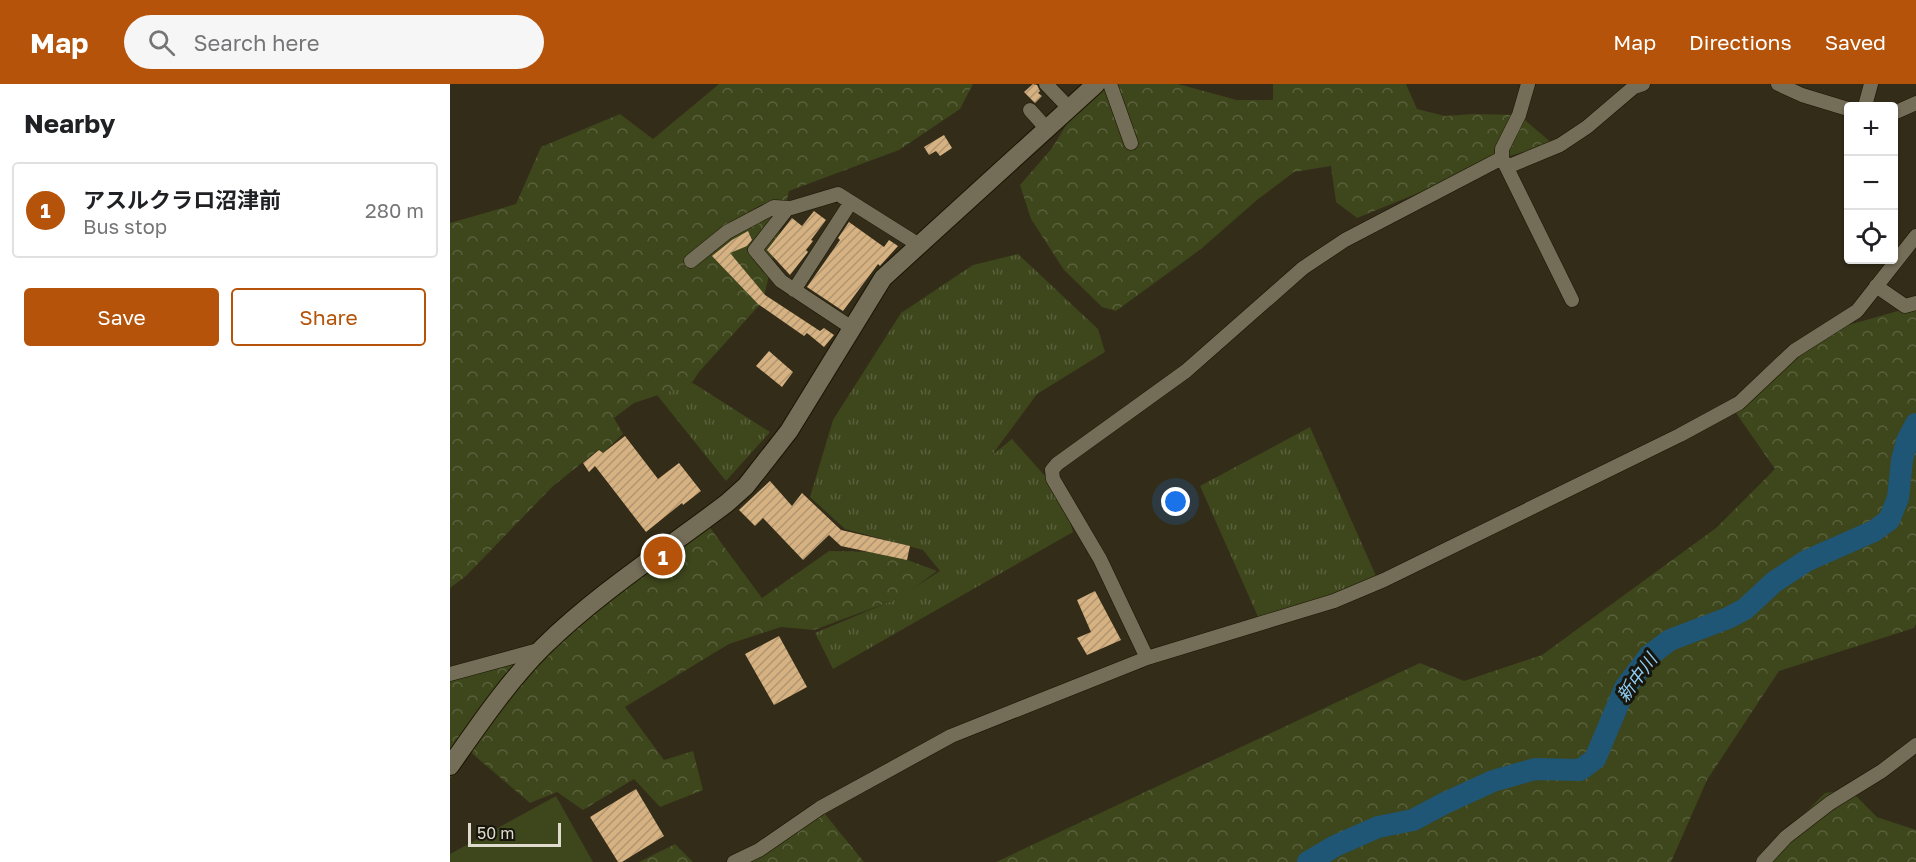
<!DOCTYPE html>
<meta charset="utf-8">
<style>
:root{--surface:#fff;--page:#f6f6f6;--text:#202124;--muted:#757577;--line:#e0e0e0;--accent:#b45309}
body{margin:0;font-family:"Golos Text","Noto Sans JP",sans-serif;background:var(--page);color:var(--text)}
.controls{position:absolute;right:18px;top:18px;display:grid;overflow:hidden;border-radius:6px;box-shadow:0 2px 4px #0004}
.controls button{width:54px;height:54px;display:grid;place-items:center;padding:0;border:0;border-bottom:2px solid var(--line);background:var(--surface);color:var(--text);font:30px sans-serif}
.scale{position:absolute;left:18px;bottom:15px;width:93px;box-sizing:border-box;padding-left:6px;border:3px solid #dfdbcf;border-top:0;font-size:16px;line-height:21px;white-space:nowrap;color:#dfdbcf;-webkit-text-stroke:4px #17150c;paint-order:stroke}
.you{position:absolute;left:726px;top:418px;width:21px;height:21px;margin:-15px;border:4px solid #fff;border-radius:50%;background:#1a73e8;box-shadow:0 0 0 9px #1a73e833}
.badge{display:grid;place-items:center;width:39px;height:39px;border-radius:50%;background:var(--accent);color:#fff;font-size:20px;font-weight:700}
.pin{position:absolute;translate:-50% -50%;border:3px solid #fff;box-shadow:0 2px 6px #0006}
.list{margin:0;padding:0;list-style:none}
h2{display:flex;justify-content:space-between;align-items:center;height:78px;margin:0;padding:0 24px;font-size:26px}
h2 small{font-size:20px;font-weight:400;color:var(--muted)}
.list li{display:grid;grid-template-columns:39px 1fr auto;gap:18px;align-items:center;box-sizing:border-box;height:96px;margin:0 12px 12px;padding:0 12px;border:2px solid var(--line);border-radius:6px}
.list b{display:block;font-size:22px;white-space:nowrap}
.list p{margin:0;font-size:20px;white-space:nowrap;color:var(--muted)}
.list em{font-size:20px;font-style:normal;color:var(--muted)}
.actions{display:flex;gap:12px;padding:18px 24px}
.actions a{flex:1;padding:14px 0;border:2px solid var(--accent);border-radius:6px;text-align:center;font-size:21px;color:var(--accent)}
.actions .main{background:var(--accent);color:#fff}
.icon{flex:none;width:33px;height:33px;fill:none;stroke:currentColor;stroke-width:2;stroke-linecap:round;stroke-linejoin:round}
.map{position:relative;flex:none;width:1466px;height:778px;overflow:hidden}
header{display:flex;align-items:center;gap:36px;box-sizing:border-box;height:84px;padding:0 30px;background:var(--accent);color:#fff}
header strong{font-size:28px}
nav{display:flex;gap:33px;margin-inline-start:auto;font-size:21px}
.search{width:420px;height:54px;background:var(--page);display:flex;align-items:center;gap:15px;box-sizing:border-box;padding:0 21px;border-radius:33px;color:var(--muted);font-size:22px}
main{display:flex}
aside{flex:1;background:var(--surface)}
.map>svg:first-child{display:block}
.grass{fill:url(#grass-tufts)}
.forest{fill:url(#forest-crowns)}
.green{fill:#3e461c}
.lines{fill:none;stroke-linecap:round;stroke-linejoin:round}
.river{stroke:#205675;stroke-width:22}
.building{fill:url(#building-hatch)}
.minor-casing{stroke:#1a1403;stroke-width:15}
.tertiary-casing{stroke:#1a1403;stroke-width:20}
.minor{stroke:#746d57;stroke-width:14}
.tertiary{stroke:#746d57;stroke-width:18}
.labels{text-anchor:middle;stroke-width:6;stroke-linejoin:round;paint-order:stroke}
.water-label{font-size:18px;font-style:italic;fill:#8fcdf5;stroke:#17150c}
</style>
<header>
<strong>Map</strong>
<div class="search"><svg class="icon" aria-label="search" viewBox="0 0 24 24"><circle cx="10" cy="10" r="6"/><path d="M15 15l6 6"/></svg>Search here</div>
<nav><a>Map</a><a>Directions</a><a>Saved</a></nav>
</header>
<main>
<aside>
<h2>Nearby<small></small></h2>
<ul class="list">
<li><span class="badge">1</span><div><b>アスルクラロ沼津前</b><p>Bus stop</p></div><em>280 m</em></li>
</ul>
<div class="actions"><a class="main">Save</a><a>Share</a></div>
</aside>
<div class="map">
<svg width="1466" height="778" viewBox="0 0 1466 778">
<defs>
<pattern id="grass-tufts" width="24" height="20" patternUnits="userSpaceOnUse" patternTransform="scale(1.5)"><rect width="24" height="20" fill="#3e461c"/><path d="M3 7l-1-3M5 7V3M7 7l1-3M15 17l-1-3M17 17v-4M19 17l1-3" fill="none" stroke="#59603c"/></pattern>
<pattern id="forest-crowns" width="20" height="18" patternUnits="userSpaceOnUse" patternTransform="scale(1.5)"><rect width="20" height="18" fill="#3e461c"/><path d="M2 6a3 3 0 1 1 6 0M12 15a3 3 0 1 1 6 0" fill="none" stroke="#59603c"/></pattern>
<pattern id="building-hatch" width="6" height="6" patternUnits="userSpaceOnUse" patternTransform="scale(1.5)"><rect width="6" height="6" fill="#d6b181"/><path d="M-1 1l2-2M0 6l6-6M5 7l2-2" fill="none" stroke="#b19570"/></pattern>
</defs>
<rect width="100%" height="100%" fill="#322c18"/>
<path class="grass" d="M568 170 648 245 655 268 587 310 542 371 562 355 612 411 623 448 383 585 365 549 446 515 490 487 473 466 395 445 360 413 383 336 451 229 523 181Z
M243 299 320 348 276 397 207 311Z
M860 343 927 494 878 519 809 535 750 402Z"/>
<path class="forest" d="M269 0H523L510 25 449 66 339 107 313 217 249 288 241 300 184 319 164 334 173 350 153 369 149 365 102 403 16 492 0 504V139L66 120 91 63 170 30 203 55Z
M649 0H728L787 16H823V0H956L967 25 995 32 1023 30 1069 31 1103 60 1059 72 907 134 886 118 881 82 844 88 807 116 751 165 666 227 652 223 614 186 581 135 570 101 602 64 636 9Z
M1466 222V540L1464 544 1329 587 1257 696 1221 778H546L970 579 1014 597 1092 571 1266 444 1325 385 1286 329 1373 248Z
M258 441 312 514 379 467 436 468 487 487 450 514 364 546 331 543 279 560 175 623 214 676 243 667 253 706 210 723 184 695 133 726 107 708 80 719 18 666 0 694V592L72 573Z
M1400 706 1427 733 1466 746V778H1318L1323 761 1375 709Z
M370 724 414 778H279Z
M225 760 243 778H189Z"/>
<path class="green" d="M106 712 143 778H0V770Z"/>
<g class="lines">
<path class="river" d="M858 778 885 762 928 743 963 736 995 719 1043 697 1085 685 1130 686 1145 675 1175 604 1200 571 1220 556 1278 534 1295 525 1324 498 1356 477 1424 447 1439 436 1448 414 1452 376 1457 357 1466 340"/>
</g>
<path class="building" d="M583 0 587 1 590 7 588 9 592 12 585 19 574 8Z
M494 51 502 64 490 72 486 67 479 71 474 63Z
M364 127 376 136 361 156 363 157 356 166 358 168 340 191 317 166 342 134 352 142Z
M399 138 434 163 439 156 448 162 430 182 428 180 393 227 357 203 390 156 388 154Z
M298 147 302 156 297 162 280 169 315 211 370 247 374 244 384 251 374 263 357 249 354 252 308 220 262 172 282 156Z
M319 267 343 288 332 303 306 282Z
M175 352 208 395 229 379 251 407 233 421 232 419 196 448 145 382 139 388 133 379 149 366 153 369Z
M320 397 342 422 352 409 391 446 460 462 457 476 391 462 379 451 353 476 313 434 305 442 289 426Z
M645 507 671 556 637 571 627 554 641 548 627 516Z
M329 552 357 603 324 621 295 570Z
M186 705 214 752 172 778H168L140 733Z"/>
<g class="lines">
<defs>
<path id="minor" d="M596 0 619 24
M660 0 681 59
M1078 0 1069 31 1052 65V74L1122 216
M1328 0 1352 11 1398 25
M1415 22 1421 0
M580 26 597 45
M1444 29 1466 19
M1057 83 1110 61 1137 43 1184 3 1193 0
M338 124 305 166 331 197 402 244
M241 177 277 148 324 123 341 124 388 110 469 161
M1426 202 1455 222 1466 219
M344 206 401 118
M697 574 650 475 603 395 602 386 607 380 736 287 853 184 895 156 1052 74
M0 590 92 565
M284 778 309 766 370 724 501 652 697 574 884 517 934 496 1230 351 1289 319 1344 267 1407 227 1466 152
M1313 778 1336 753 1380 719 1432 687 1466 661"/>
<path id="tertiary" d="M0 682C29 641 57 599 93 563 148 509 215 466 277 419L296 402 339 347 433 194 646 0"/>
</defs>
<use href="#minor" class="minor-casing"/>
<use href="#tertiary" class="tertiary-casing"/>
<use href="#minor" class="minor"/>
<use href="#tertiary" class="tertiary"/>
</g>
<g class="labels">
<g class="water-label">
<text transform="translate(1187 594) rotate(-54)" y="6">新中川</text>
</g>
</g>
</svg>
<div class="controls">
<button>+</button>
<button>−</button>
<button><svg class="icon" aria-label="locate" viewBox="0 0 24 24"><circle cx="12" cy="12" r="6"/><path d="M12 2v4M12 18v4M2 12h4M18 12h4"/></svg></button>
</div>
<div class="scale">50 m</div>
<div class="you"></div>
<div class="pin badge" style="left:213px;top:472px">1</div>
</div>
</main>
